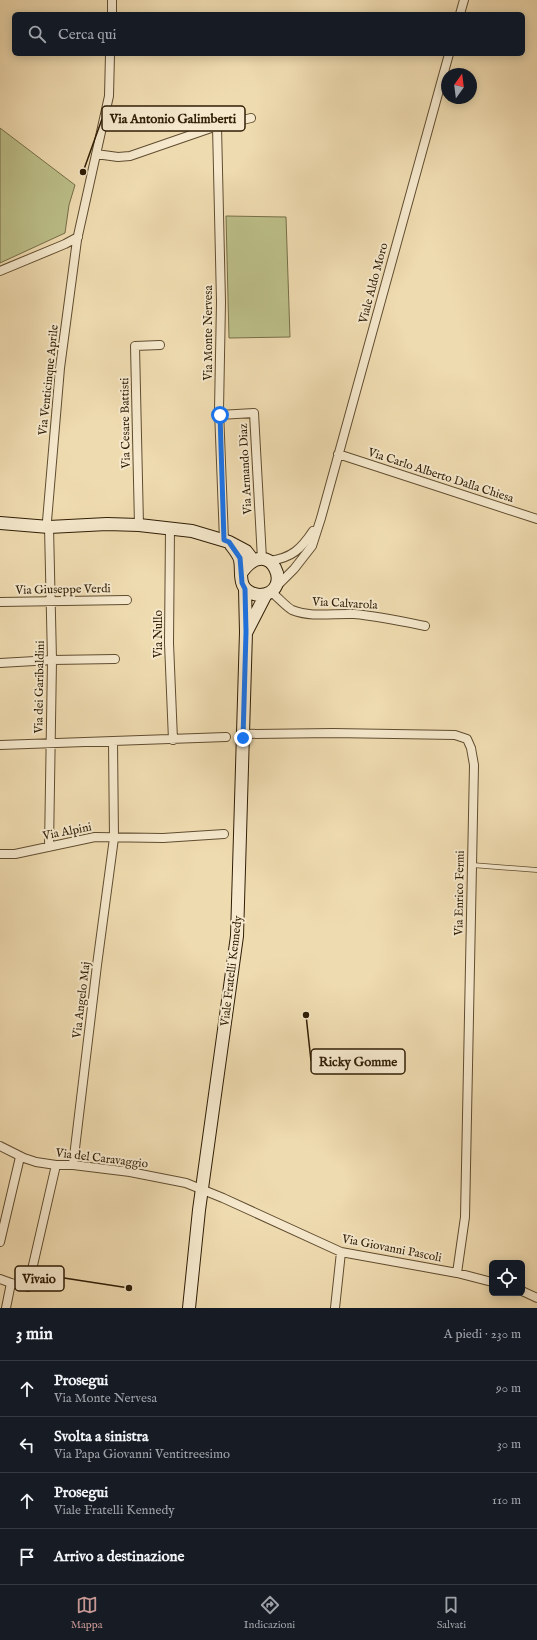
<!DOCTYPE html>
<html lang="it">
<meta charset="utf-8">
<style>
:root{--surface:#171b24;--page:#20242c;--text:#f1f3f6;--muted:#9ea1a6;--line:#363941;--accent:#c59692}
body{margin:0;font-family:"IM FELL English",serif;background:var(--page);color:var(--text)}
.controls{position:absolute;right:12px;bottom:12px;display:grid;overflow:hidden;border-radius:6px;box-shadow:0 2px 10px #0003}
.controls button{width:36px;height:36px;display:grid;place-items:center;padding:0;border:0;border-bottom:1px solid var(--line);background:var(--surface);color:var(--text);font:20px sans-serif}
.compass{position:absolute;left:441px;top:68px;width:36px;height:36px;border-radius:50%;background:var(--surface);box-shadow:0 2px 10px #0003;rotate:14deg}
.stop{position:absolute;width:12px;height:12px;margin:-9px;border:3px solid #1a73e8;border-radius:50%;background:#fff}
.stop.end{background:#1a73e8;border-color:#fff;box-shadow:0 1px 4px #0008}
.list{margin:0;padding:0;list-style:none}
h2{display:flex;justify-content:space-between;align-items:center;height:52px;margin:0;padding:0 16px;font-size:17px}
h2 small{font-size:13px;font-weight:400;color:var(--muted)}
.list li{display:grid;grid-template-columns:26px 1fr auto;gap:12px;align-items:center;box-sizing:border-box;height:56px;padding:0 16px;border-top:1px solid var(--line)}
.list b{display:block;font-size:15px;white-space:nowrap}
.list p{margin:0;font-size:13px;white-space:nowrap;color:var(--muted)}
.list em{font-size:13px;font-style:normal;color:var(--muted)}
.icon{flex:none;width:22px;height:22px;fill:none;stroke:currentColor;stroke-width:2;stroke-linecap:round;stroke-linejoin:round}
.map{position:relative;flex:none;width:537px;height:1308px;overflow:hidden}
.search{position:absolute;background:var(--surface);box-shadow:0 2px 10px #0003;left:12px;right:12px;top:12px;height:44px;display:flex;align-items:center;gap:10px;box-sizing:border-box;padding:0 14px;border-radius:6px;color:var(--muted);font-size:15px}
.sheet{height:276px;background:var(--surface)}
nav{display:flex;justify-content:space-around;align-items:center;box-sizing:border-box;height:56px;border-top:1px solid var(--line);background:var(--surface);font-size:11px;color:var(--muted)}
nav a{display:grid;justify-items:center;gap:2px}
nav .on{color:var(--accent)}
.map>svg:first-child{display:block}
.green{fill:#bcbf89;stroke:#766e48}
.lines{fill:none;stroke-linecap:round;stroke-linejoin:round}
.lane-casing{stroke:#604d30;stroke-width:5.5}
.street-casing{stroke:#604d30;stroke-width:10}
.secondary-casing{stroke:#301e06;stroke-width:14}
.lane{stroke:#f5e8cc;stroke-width:4}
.street{stroke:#f5e8cc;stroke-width:8}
.secondary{stroke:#f5e8cc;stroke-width:12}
.route{stroke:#1a73e8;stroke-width:5}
.labels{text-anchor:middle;stroke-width:4;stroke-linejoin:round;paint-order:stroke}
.street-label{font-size:12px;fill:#301e06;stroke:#f5e8cc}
.leader{fill:none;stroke:#301e06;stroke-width:1.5}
.callout-dot{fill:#301e06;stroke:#f5e8cc;stroke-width:1.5}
.callout{fill:#f5e8cc;stroke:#301e06;stroke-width:1.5}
.callout-label{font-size:13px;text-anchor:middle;font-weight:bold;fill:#301e06}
</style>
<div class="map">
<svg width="537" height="1308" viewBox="0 0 537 1308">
<rect width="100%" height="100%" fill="#efdbb0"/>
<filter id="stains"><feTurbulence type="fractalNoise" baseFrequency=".005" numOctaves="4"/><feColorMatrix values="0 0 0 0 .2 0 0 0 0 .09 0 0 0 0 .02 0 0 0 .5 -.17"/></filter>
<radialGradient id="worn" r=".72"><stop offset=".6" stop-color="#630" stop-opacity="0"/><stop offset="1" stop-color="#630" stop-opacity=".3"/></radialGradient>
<path class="green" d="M0 128 75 185 69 205 65 233 0 263Z
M226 216 286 217 290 337 229 338Z"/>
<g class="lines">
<defs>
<path id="lane" d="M472 865 537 870"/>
<path id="street" d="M112 14V0
M460 14 464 0
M217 126 221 302 219 410 224 540
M96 154 118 157 130 156 217 126 251 118
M0 271 65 244 78 237
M219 415 254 413 262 559
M338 454 537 519
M139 525 135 346 160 345
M170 528 169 643 173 740
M269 561C292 558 301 549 313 531
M276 587 294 569 312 546 321 518 449 54
M271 592C278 597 285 606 292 610 312 618 334 613 354 614 378 616 401 621 425 626
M0 602 127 600
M0 663 52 660 115 659
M243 734 333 733 455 735 467 739 471 748 474 765 465 1217 457 1273
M0 745 226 737
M49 847 52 660 49 527 47 521 60 368 77 240 109 96 110 54
M0 854H15L95 837 163 838 224 834
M0 1146 24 1158 36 1162 56 1165H73L130 1172 186 1183 223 1198 341 1252 457 1273 492 1282
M73 1165 97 965 114 838 113 742
M0 1242 20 1157
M0 1279 11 1283 6 1308
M11 1283 28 1287 56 1165
M522 1291 537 1298
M335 1308 341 1252"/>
<path id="secondary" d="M0 523 49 527 107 524 139 525 192 531 229 542 246 551 253 560
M231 545C234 549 239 555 240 560 242 568 239 580 244 587 247 592 255 595 260 595 296 593 270 533 242 572
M247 631 266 594
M189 1308 199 1210 237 936 246 632 245 589"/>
</defs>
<use href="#lane" class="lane-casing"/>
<use href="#street" class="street-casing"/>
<use href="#secondary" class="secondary-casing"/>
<use href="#lane" class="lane"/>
<use href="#street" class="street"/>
<use href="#secondary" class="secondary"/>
</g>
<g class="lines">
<path class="route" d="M220 415 224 540 229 542 240 558 242 583 245 589 246 632 243 738"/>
</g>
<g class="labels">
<g class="street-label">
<text transform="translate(373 283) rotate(-75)" y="4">Viale Aldo Moro</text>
<text transform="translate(208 333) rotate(-90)" y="4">Via Monte Nervesa</text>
<text transform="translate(48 380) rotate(-84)" y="4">Via Venticinque Aprile</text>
<text transform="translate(125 423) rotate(-91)" y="4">Via Cesare Battisti</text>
<text transform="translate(245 469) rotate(-93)" y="4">Via Armando Diaz</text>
<text transform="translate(441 475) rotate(18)" y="4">Via Carlo Alberto Dalla Chiesa</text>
<text transform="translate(63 589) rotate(-1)" y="4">Via Giuseppe Verdi</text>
<text transform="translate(345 603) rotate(3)" y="4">Via Calvarola</text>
<text transform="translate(158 634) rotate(-90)" y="4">Via Nullo</text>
<text transform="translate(39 687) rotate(-89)" y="4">Via dei Garibaldini</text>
<text transform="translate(67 831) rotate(-11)" y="4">Via Alpini</text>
<text transform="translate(459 893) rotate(-89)" y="4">Via Enrico Fermi</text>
<text transform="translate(231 971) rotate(-83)" y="4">Viale Fratelli Kennedy</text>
<text transform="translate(81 1000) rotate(-83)" y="4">Via Angelo Maj</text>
<text transform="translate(102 1158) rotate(7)" y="4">Via del Caravaggio</text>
<text transform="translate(392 1248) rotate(11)" y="4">Via Giovanni Pascoli</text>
</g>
</g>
<path class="leader" d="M83 172L102 119M306 1015L311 1061M129 1288L64 1278"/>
<g class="callout-dot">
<circle cx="83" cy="172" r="4"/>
<circle cx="306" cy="1015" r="4"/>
<circle cx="129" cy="1288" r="4"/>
</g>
<g class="callout">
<rect x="102" y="106" width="143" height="25" rx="4"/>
<rect x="311" y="1049" width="94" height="25" rx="4"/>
<rect x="15" y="1266" width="49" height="25" rx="4"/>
</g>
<g class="callout-label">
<text x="173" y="123">Via Antonio Galimberti</text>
<text x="358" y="1066">Ricky Gomme</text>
<text x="39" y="1283">Vivaio</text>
</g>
<rect width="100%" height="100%" filter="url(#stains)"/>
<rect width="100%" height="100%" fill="url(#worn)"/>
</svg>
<div class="controls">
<button><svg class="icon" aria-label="locate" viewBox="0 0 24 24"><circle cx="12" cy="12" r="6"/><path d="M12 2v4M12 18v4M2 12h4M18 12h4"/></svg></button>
</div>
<svg class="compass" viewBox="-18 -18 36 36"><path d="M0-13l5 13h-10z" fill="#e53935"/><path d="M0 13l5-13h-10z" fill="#9ea1a6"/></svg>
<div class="stop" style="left:220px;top:415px"></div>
<div class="stop end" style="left:243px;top:738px"></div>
<div class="search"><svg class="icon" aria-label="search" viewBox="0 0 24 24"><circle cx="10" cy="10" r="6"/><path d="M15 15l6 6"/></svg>Cerca qui</div>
</div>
<section class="sheet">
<h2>3 min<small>A piedi · 230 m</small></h2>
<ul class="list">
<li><svg class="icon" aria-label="ahead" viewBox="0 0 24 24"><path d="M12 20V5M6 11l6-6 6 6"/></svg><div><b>Prosegui</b><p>Via Monte Nervesa</p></div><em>90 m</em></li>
<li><svg class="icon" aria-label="left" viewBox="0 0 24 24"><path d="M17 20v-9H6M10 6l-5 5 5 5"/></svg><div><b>Svolta a sinistra</b><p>Via Papa Giovanni Ventitreesimo</p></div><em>30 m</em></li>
<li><svg class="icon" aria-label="ahead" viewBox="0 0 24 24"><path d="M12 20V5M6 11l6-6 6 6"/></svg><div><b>Prosegui</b><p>Viale Fratelli Kennedy</p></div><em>110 m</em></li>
<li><svg class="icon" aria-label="arrive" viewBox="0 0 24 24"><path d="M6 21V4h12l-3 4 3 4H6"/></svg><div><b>Arrivo a destinazione</b></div></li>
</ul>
</section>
<nav>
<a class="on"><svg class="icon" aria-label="map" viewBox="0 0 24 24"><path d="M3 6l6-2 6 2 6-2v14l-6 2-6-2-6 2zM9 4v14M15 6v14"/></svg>Mappa</a>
<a><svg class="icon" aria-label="directions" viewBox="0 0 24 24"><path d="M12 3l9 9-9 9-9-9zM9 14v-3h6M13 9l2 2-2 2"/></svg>Indicazioni</a>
<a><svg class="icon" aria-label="saved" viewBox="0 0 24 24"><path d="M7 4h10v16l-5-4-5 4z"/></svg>Salvati</a>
</nav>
